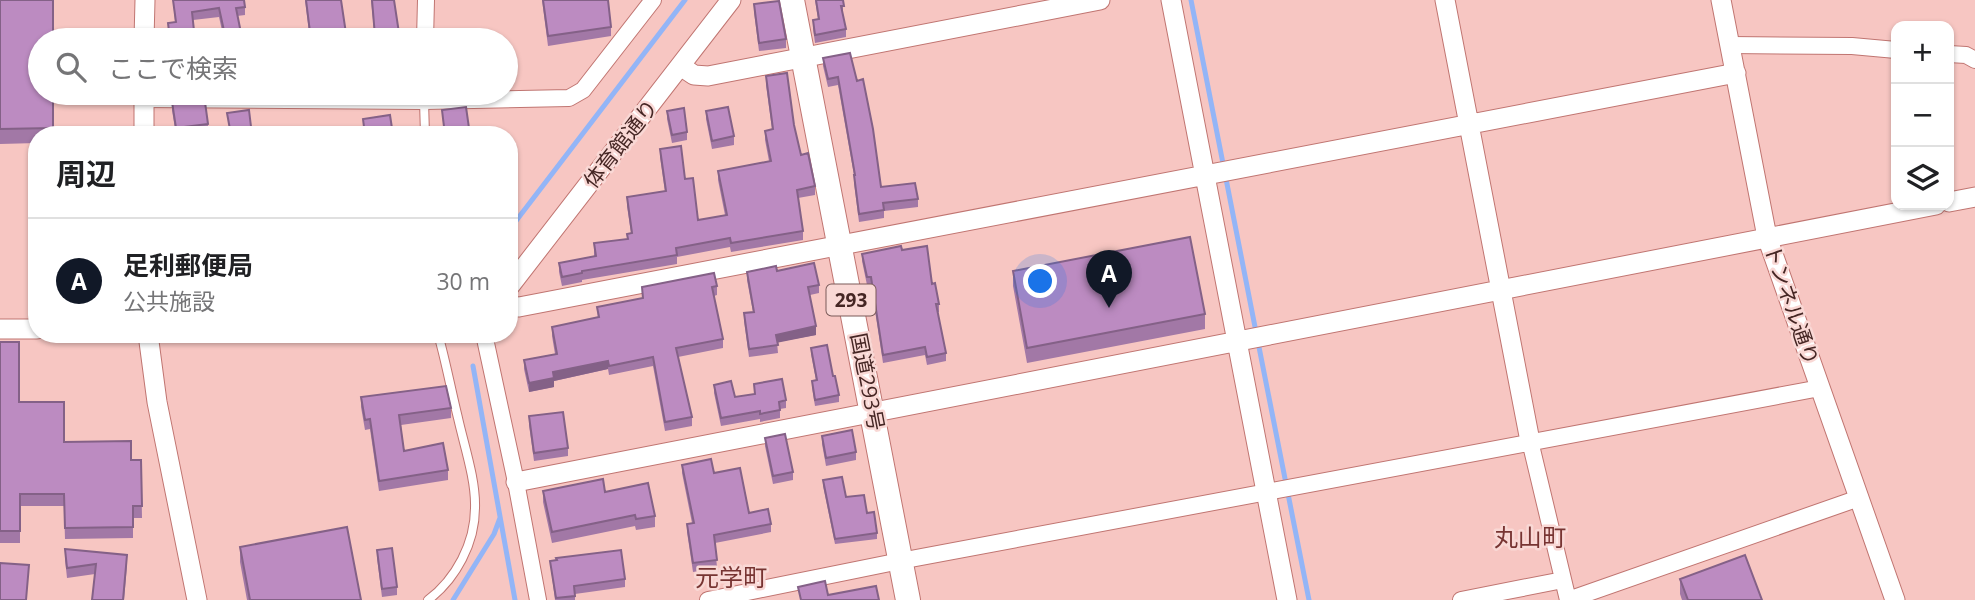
<!DOCTYPE html>
<html lang="ja">
<meta charset="utf-8">
<style>
:root{--surface:#fff;--page:#f6f6f6;--text:#202124;--muted:#757577;--line:#e0e0e0;--accent:#111827}
body{margin:0;font-family:"Open Sans","Noto Sans JP",sans-serif;background:var(--page);color:var(--text)}
.controls{position:absolute;right:21px;top:21px;display:grid;overflow:hidden;border-radius:14px;box-shadow:0 2px 5px #0004}
.controls button{width:63px;height:63px;display:grid;place-items:center;padding:0;border:0;border-bottom:2px solid var(--line);background:var(--surface);color:var(--text);font:35px sans-serif}
.you{position:absolute;left:1041px;top:282px;width:24px;height:24px;margin:-18px;border:5px solid #fff;border-radius:50%;background:#1a73e8;box-shadow:0 0 0 10px #1a73e833}
.badge{display:grid;place-items:center;width:46px;height:46px;border-radius:50%;background:var(--accent);color:#fff;font-size:23px;font-weight:700}
.pin{position:absolute;translate:-50% -58px;filter:drop-shadow(0 2px 4px #0008)}
.pin::after{content:'';position:absolute;top:37px;width:24px;height:21px;background:inherit;clip-path:polygon(0 0,100% 0,50% 100%)}
.list{margin:0;padding:0;list-style:none}
h2{display:flex;justify-content:space-between;align-items:center;height:91px;margin:0;padding:0 28px;font-size:30px}
h2 small{font-size:23px;font-weight:400;color:var(--muted)}
.list li{display:grid;grid-template-columns:46px 1fr auto;gap:21px;align-items:center;box-sizing:border-box;height:126px;padding:0 28px;border-top:2px solid var(--line)}
.list b{display:block;font-size:26px;white-space:nowrap}
.list p{margin:0;font-size:23px;white-space:nowrap;color:var(--muted)}
.list em{font-size:23px;font-style:normal;color:var(--muted)}
.icon{flex:none;width:38px;height:38px;fill:none;stroke:currentColor;stroke-width:2;stroke-linecap:round;stroke-linejoin:round}
.map{position:relative;flex:none;width:1975px;height:600px;overflow:hidden}
.search{position:absolute;background:var(--surface);box-shadow:0 2px 5px #0004;left:28px;top:28px;width:490px;height:77px;display:flex;align-items:center;gap:18px;box-sizing:border-box;padding:0 24px;border-radius:38px;color:var(--muted);font-size:26px}
.panel{position:absolute;background:var(--surface);box-shadow:0 2px 5px #0004;left:28px;top:126px;width:490px;height:217px;border-radius:28px}
.map>svg:first-child{display:block}
.lines{fill:none;stroke-linecap:round;stroke-linejoin:round}
.stream{stroke:#93b5f7;stroke-width:5}
.service-casing{stroke:#c07571;stroke-width:10}
.minor-casing{stroke:#c07571;stroke-width:18}
.tertiary-casing{stroke:#c07571;stroke-width:21}
.trunk-casing{stroke:#c07571;stroke-width:26}
.service{stroke:#fff;stroke-width:8}
.minor{stroke:#fff;stroke-width:16}
.tertiary{stroke:#fff;stroke-width:19}
.trunk{stroke:#fff;stroke-width:24}
.wall{fill:#a278a6}
.shaded-wall{fill:#846187}
.building{fill:#bc8bc1;stroke:#846187;stroke-width:2}
.labels{text-anchor:middle;stroke-width:5;stroke-linejoin:round;paint-order:stroke}
.shield{fill:#f9d8d5;stroke:#7b5b59;stroke-width:2}
.shield-label{font-size:19px;font-weight:bold;fill:#452624}
.street-label{font-size:21px;fill:#452624;stroke:#f9d8d5}
.quarter-label{font-size:24px;fill:#773432;stroke:#f9d8d5}
</style>
<div class="map">
<svg width="1975" height="600" viewBox="0 0 1975 600">
<rect width="100%" height="100%" fill="#f7c6c2"/>
<g class="lines">
<path class="stream" d="M1191 0 1256 332
M509 230 685 0
M1258 342 1309 600
M473 366 515 600
M453 600 494 534 500 518"/>
<defs>
<path id="service" d="M424 101 425 135
M428 600C456 579 475 543 475 508 476 480 464 445 458 418 451 390 446 362 438 334"/>
<path id="minor" d="M425 40 426 0
M1730 45 1852 46 1896 50
M1949 54 1966 55 1975 60
M144 99 424 101 569 98 583 90 653 0
M484 334 516 482 538 600
M1530 441 1568 600 1859 498
M708 600 900 561 1820 388
M1461 600 1563 580"/>
<path id="tertiary" d="M1171 0 1287 600
M1445 0 1530 441
M1721 0 1767 237 1895 600
M144 40 145 0
M682 67 694 75 708 76 1100 0
M144 93V135
M1949 202 1975 197
M509 287 731 0
M509 306 519 307 1736 73
M0 329H37
M148 334 157 402 197 600
M516 482 1936 205"/>
<path id="trunk" d="M792 0 908 600"/>
</defs>
<use href="#service" class="service-casing"/>
<use href="#minor" class="minor-casing"/>
<use href="#tertiary" class="tertiary-casing"/>
<use href="#trunk" class="trunk-casing"/>
<use href="#service" class="service"/>
<use href="#minor" class="minor"/>
<use href="#tertiary" class="tertiary"/>
<use href="#trunk" class="trunk"/>
</g>
<path class="wall" d="M0 0 53 93V135H37V143L0 144Z
M173 0 245 7V15L237 16 242 40H224L219 17 193 20 195 40H169L168 23 175 22Z
M305 0 347 40H310Z
M371 0H394L399 33V40H375Z
M542 0H608L611 27V36L548 46Z
M815 0H843V14L846 29V37L815 43 813 28V20L818 19Z
M754 4 786 39V48L759 51 754 12Z
M850 53 881 187 918 199V207L884 211V218L859 222 854 183V175L838 85 828 87 823 66V58Z
M766 76 794 125 801 155 815 186V195L798 198 803 231V240L731 252 730 247 677 257V264L582 280V282L562 286 559 272V263L594 256V243L627 239V234L631 233 627 206V197L665 192 660 157V149L685 179 698 220 725 215 718 180V171L769 161 765 140V131L772 129 766 85Z
M172 102 208 124V132L189 135H176L172 110Z
M442 110 470 135H444Z
M667 111 687 132V140L672 143 667 119Z
M706 111 734 136V145L712 149 706 119Z
M902 250 932 284 939 304V312H938L946 353V361L927 365 925 355 883 363 871 284 867 285 862 261V254Z
M777 271 819 285V293L810 295 816 335 777 342 778 353 749 357 744 321V313L753 312 747 280V272Z
M1013 271 1205 314V329L1027 363 1013 286Z
M717 286V295L714 296 723 339V348L678 357 692 417V426L665 431 653 366 609 375 608 369 554 381V387L529 392 524 369V360L555 354 552 336V327L598 318 597 307 642 298V287Z
M0 342 19 402 64 442 131 460H141L142 518H133V538L65 539 64 506H20V543H0Z
M811 348 833 376 839 395V402L815 406 812 387V381L816 380 811 354Z
M754 384 786 400V408L780 409V418L760 422V419L721 426 714 393V385L735 397 754 394Z
M361 397 451 408V418L401 425 404 451 448 470V480L379 491 370 429 365 430 361 407Z
M529 416 568 448V456L534 461 529 425Z
M822 436 856 452V460L826 466 822 444Z
M765 438 793 472V480L773 484 765 446Z
M682 465 714 473 749 513 771 524V532L715 543 717 568 693 572 687 532V524L692 523 682 473Z
M823 480 867 513 877 533V539L835 544 823 486Z
M543 491 605 492 655 516V527L636 530 635 526 552 543 543 502Z
M240 547 361 600H247L240 562Z
M65 549 127 565 124 600H92L95 574 67 578 65 559Z
M377 550 397 587V595L382 597 377 558Z
M550 561 625 579V587L575 594V600H555Z
M1680 579 1762 600H1682L1680 594Z"/>
<path class="shaded-wall" d="M816 326V335L776 343V335Z
M608 361V369L554 381V387L529 392V383L553 372Z"/>
<path class="building" d="M0 0H53V40H40V93H53V128L0 129Z
M173 0H244L245 7 236 8 242 38 226 40 219 8 192 12 195 40H170L168 23 176 22Z
M306 0H341L347 40H311Z
M372 0H394L399 33 375 36Z
M543 0H608L611 27 548 36Z
M816 0H843L844 6H841L846 29 815 35 813 20 819 19Z
M779 1 786 39 759 43 754 4Z
M850 53 857 81 863 79 873 129 881 187 915 183 918 199 883 203 884 210 859 214 854 175H855L838 77 828 79 823 58Z
M787 73 794 125 801 155 808 153 815 186 797 190 803 231 731 243 730 238 676 248 677 255 582 271V273L562 277 559 263 596 256 594 243 628 239 627 234 632 233 627 197 666 191 660 149 681 146 685 179 693 178 698 220 727 215 718 171 771 161 765 131 773 129 766 76Z
M172 102H205L208 124 176 128Z
M466 107 470 135H445L442 110Z
M728 107 734 136 712 141 706 111Z
M684 108 687 132 672 135 667 111Z
M249 110 252 135H231L227 113Z
M390 115 393 135H365L363 119Z
M1190 237 1205 314 1027 348 1013 271Z
M901 246 902 250 927 246 932 284 935 283 939 304H936L946 353 927 357 925 347 883 355 871 277H867L862 254Z
M814 263 819 285 808 287 816 326 776 335 778 345 749 349 744 313 754 312 747 272 776 266 777 271Z
M714 273 717 286 712 287 723 339 676 348 692 417 665 422 653 357 609 366 608 361 553 372 554 378 529 383 524 360 557 354 552 327 599 317 597 307 643 298 642 287Z
M0 342H19V402H64V442L131 441V460H141L142 506H133V527L65 528 64 494H20V531H0Z
M827 345 833 376H835L839 395 815 400 812 381 817 380 811 348Z
M782 379 786 400 779 402 780 410 760 414V411L721 418 714 385 731 381 735 397 755 394 754 384Z
M446 386 451 408 399 415 404 451 443 443 448 470 379 481 370 419 365 420 361 397Z
M563 412 568 448 534 453 529 416Z
M852 430 856 452 826 458 822 436Z
M785 434 793 472 773 476 765 438Z
M711 459 714 473 740 468 749 513 768 509 771 524 714 535 717 560 693 563 687 524 694 523 682 465Z
M842 477 846 497 864 495 867 513 874 512 877 533 835 539 823 480Z
M603 479 605 492 648 483 655 516 636 519 635 515 552 532 543 491Z
M347 527 361 600H250L240 547Z
M392 548 397 587 382 589 377 550Z
M65 549 127 555 123 600H92L96 564 67 568Z
M621 550 625 579 574 586 575 596 556 598 550 561 557 560 556 558Z
M1745 555 1762 600H1688L1680 579Z
M0 563 29 565 26 600H0Z
M825 581 828 595 876 586 879 600H801L798 587Z"/>
<g class="labels">
<rect class="shield" x="826.5" y="284.5" width="49" height="31" rx="5"/>
<g class="shield-label">
<text x="851" y="307">293</text>
</g>
<g class="street-label">
<text transform="translate(621 144) rotate(-52)" y="7">体育館通り</text>
<text transform="translate(1791 305) rotate(71)" y="7">トンネル通り</text>
<text transform="translate(867 382) rotate(79)" y="7">国道293号</text>
</g>
<g class="quarter-label">
<text x="1530" y="546">丸山町</text>
<text x="731" y="586">元学町</text>
</g>
</g>
</svg>
<div class="controls">
<button>+</button>
<button>−</button>
<button><svg class="icon" aria-label="layers" viewBox="0 0 24 24"><path d="M12 4l9 5-9 5-9-5zM3 14l9 5 9-5"/></svg></button>
</div>
<div class="you"></div>
<div class="pin badge" style="left:1109px;top:308px">A</div>
<div class="search"><svg class="icon" aria-label="search" viewBox="0 0 24 24"><circle cx="10" cy="10" r="6"/><path d="M15 15l6 6"/></svg>ここで検索</div>
<section class="panel">
<h2>周辺<small></small></h2>
<ul class="list">
<li><span class="badge">A</span><div><b>足利郵便局</b><p>公共施設</p></div><em>30 m</em></li>
</ul>
</section>
</div>
